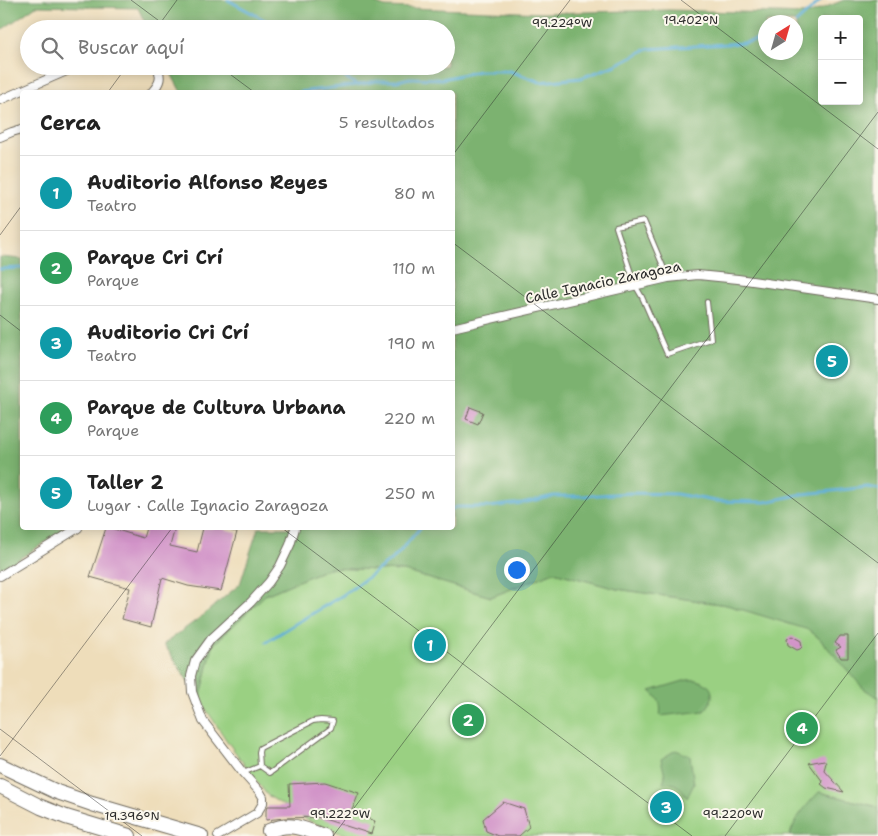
<!DOCTYPE html>
<html lang="es">
<meta charset="utf-8">
<style>
:root{--surface:#fff;--page:#f2f2f2;--text:#222;--muted:#767676;--line:#e0e0e0;--accent:#0b8043}
body{margin:0;font-family:"Shantell Sans",sans-serif;background:var(--page);color:var(--text)}
.controls{position:absolute;right:15px;top:15px;display:grid;overflow:hidden;border-radius:5px;box-shadow:0 2px 12px #0003}
.controls button{width:45px;height:45px;display:grid;place-items:center;padding:0;border:0;border-bottom:1px solid var(--line);background:var(--surface);color:var(--text);font:25px sans-serif}
.compass{position:absolute;left:758px;top:15px;width:45px;height:45px;border-radius:50%;background:var(--surface);box-shadow:0 2px 12px #0003;rotate:37deg}
.you{position:absolute;left:516px;top:569px;width:18px;height:18px;margin:-12px;border:4px solid #fff;border-radius:50%;background:#1a73e8;box-shadow:0 0 0 8px #1a73e833}
.badge{display:grid;place-items:center;width:32px;height:32px;border-radius:50%;background:var(--accent);color:#fff;font-size:16px;font-weight:700}
.pin{position:absolute;translate:-50% -50%;border:2px solid #fff;box-shadow:0 1px 5px #0006}
.list{margin:0;padding:0;list-style:none}
h2{display:flex;justify-content:space-between;align-items:center;height:65px;margin:0;padding:0 20px;font-size:21px}
h2 small{font-size:16px;font-weight:400;color:var(--muted)}
.list li{display:grid;grid-template-columns:32px 1fr auto;gap:15px;align-items:center;box-sizing:border-box;height:75px;padding:0 20px;border-top:1px solid var(--line)}
.list b{display:block;font-size:19px;white-space:nowrap}
.list p{margin:0;font-size:16px;white-space:nowrap;color:var(--muted)}
.list em{font-size:16px;font-style:normal;color:var(--muted)}
.icon{flex:none;width:28px;height:28px;fill:none;stroke:currentColor;stroke-width:2;stroke-linecap:round;stroke-linejoin:round}
.map{position:relative;flex:none;width:878px;height:836px;overflow:hidden}
.search{position:absolute;background:var(--surface);box-shadow:0 2px 12px #0003;left:20px;top:20px;width:435px;height:55px;display:flex;align-items:center;gap:12px;box-sizing:border-box;padding:0 18px;border-radius:28px;color:var(--muted);font-size:19px}
.panel{position:absolute;background:var(--surface);box-shadow:0 2px 12px #0003;left:20px;top:90px;width:435px;height:440px;border-radius:5px}
.map>svg:first-child{display:block}
.green{fill:#9ad082;stroke:#627e56}
.forest{fill:#7bb270;stroke:#536e4e;fill-rule:evenodd}
.lines{fill:none;stroke-linecap:round;stroke-linejoin:round}
.stream{stroke:#5badd6;stroke-width:3}
.building{fill:#d193c8}
.service-casing{stroke:#6f695d;stroke-width:6}
.minor-casing{stroke:#6f695d;stroke-width:10}
.trunk-casing{stroke:#6f695d;stroke-width:16}
.service{stroke:#fff;stroke-width:4}
.minor{stroke:#fff;stroke-width:8}
.trunk{stroke:#fff;stroke-width:14}
.ticks{fill:none;stroke:#2b2b2b;stroke-width:1;stroke-opacity:0.45}
.labels{text-anchor:middle;stroke-width:4;stroke-linejoin:round;paint-order:stroke}
.street-label{font-size:14px;fill:#2b2b2b;stroke:#fbf7ec}
.ticks-label{font-size:12px;text-anchor:middle;fill:#2b2b2b;stroke:#fbf7ec;stroke-width:4;stroke-linejoin:round;paint-order:stroke}
</style>
<div class="map">
<svg width="878" height="836" viewBox="0 0 878 836">
<rect width="100%" height="100%" fill="#fbf7ec"/>
<filter id="ink" filterUnits="userSpaceOnUse"><feTurbulence type="fractalNoise" baseFrequency=".02" numOctaves="2"/><feDisplacementMap in="SourceGraphic" scale="10" xChannelSelector="R" yChannelSelector="G"/><feConvolveMatrix kernelMatrix="1 2 1 2 8 2 1 2 1" color-interpolation-filters="sRGB"/></filter>
<filter id="wash" filterUnits="userSpaceOnUse"><feTurbulence type="fractalNoise" baseFrequency=".0096" numOctaves="4" result="noise"/><feDisplacementMap in="SourceGraphic" scale="20" xChannelSelector="R" yChannelSelector="G"/><feGaussianBlur stdDeviation="1.12" result="paint"/><feColorMatrix in="noise" values="0 0 0 0 0 0 0 0 0 0 0 0 0 0 0 0 0 1.4 0 .05"/><feComposite in="paint" operator="in"/></filter>
<g filter="url(#wash)">
<rect width="100%" height="100%" fill="#eeddba"/>
<path class="green" d="M329 568 404 571 491 597 554 572 617 589 727 605 809 629 820 639 863 687 878 698V807L819 792 792 828 790 836H350L323 827 307 820 267 795 227 741 200 700 213 645 265 595Z"/>
<path class="forest" d="M0 0H366L385 7 544 13 669 10 808 14 844 0H878V698L863 688 820 639 809 630 727 605 617 589 554 572 491 597 404 571 329 568 265 595 213 645 200 700 164 644 202 616 240 584 258 528H452V92H181L167 66H446V29H148L138 8 36 6 0 31ZM822 19H859V101H822ZM766 22H796V52H766Z
M0 257 22 259V528H68L0 571Z
M687 680C691 680 696 679 700 681 717 687 714 701 704 711L660 716C662 704 659 698 650 691Z
M676 750 690 756 694 784 687 798C682 788 675 781 663 783L665 776 661 759Z
M819 792 878 807V836H790C794 818 807 805 819 792Z"/>
<g class="lines">
<path class="stream" d="M228 0 281 29
M796 23 821 0
M328 66 357 85
M299 92 357 85 376 81H397L410 78 442 79 479 71H510L540 82 581 78 616 65 647 49 743 43 766 38
M0 269 22 268
M452 509 456 507H489L522 503 554 496H584L630 493 676 494 715 501 765 502 803 494 832 491 868 487 878 489
M266 642 300 621 343 595 371 575 396 556 420 528"/>
</g>
<g id="blocks">
<path class="building" d="M824 349 843 352 839 373 821 369Z
M470 407 483 412 478 424 466 419Z
M106 528H111L143 538 146 528H175L170 546 197 552 203 528H219L237 532 221 591 188 586 162 578 151 627 122 619 130 588 90 577Z
M792 636 801 641 802 647 800 649 797 650 788 645 787 639Z
M840 636H848V658H841L836 650 841 647 835 643Z
M824 760 826 763 824 770 844 792 826 788 821 784 823 782 809 763Z
M325 782 359 793 351 813 375 821 371 834 318 817 284 818 266 820V810L268 806H290L289 784Z
M503 802 524 809 529 827 519 836H498L486 831 483 819Z"/>
</g>
</g>
<g filter="url(#ink)">
<use href="#blocks" fill-opacity="0" stroke="#6f695d" stroke-width="1"/>
<g class="lines">
<defs>
<path id="service" d="M668 278 644 221 616 227 635 285 642 297 667 354 711 339 707 302
M321 720 333 721 331 728 270 773 260 766 259 752 260 748 313 721Z
M243 773 260 766"/>
<path id="minor" d="M136 26 138 29
M152 92C160 83 162 78 157 66
M0 100 78 66
M0 137 12 132 22 129
M452 328 668 278 698 275 738 279 878 299
M0 576 78 528
M218 836 257 813 263 803V797L260 792 243 773 203 721 192 692 191 676 195 661 211 639 251 602 269 582 280 566 290 545 295 528"/>
<path id="trunk" d="M0 765 57 792 92 804 201 836
M0 786 41 807 66 817 129 836
M269 831C292 821 302 829 324 836"/>
</defs>
<use href="#service" class="service-casing"/>
<use href="#minor" class="minor-casing"/>
<use href="#trunk" class="trunk-casing"/>
<use href="#service" class="service"/>
<use href="#minor" class="minor"/>
<use href="#trunk" class="trunk"/>
</g>
</g>
<path class="ticks" d="M131 0 170 29M681 0 878 149M156 29 177 0M219 66 254 92M108 92 127 66M452 156 570 0M0 235 22 205M452 242 878 563M0 315 22 332M282 528 692 836M0 729 142 836M0 756 172 528M333 836 878 112M725 836 878 633"/>
<g class="labels">
<g class="street-label">
<text transform="translate(603 282) rotate(-12)" y="5">Calle Ignacio Zaragoza</text>
</g>
</g>
<g class="ticks-label">
<text x="691" y="24">19.402°N</text>
<text x="562" y="27">99.224°W</text>
<text x="340" y="818">99.222°W</text>
<text x="733" y="818">99.220°W</text>
<text x="132" y="820">19.396°N</text>
</g>
</svg>
<div class="controls">
<button>+</button>
<button>−</button>
</div>
<svg class="compass" viewBox="-18 -18 36 36"><path d="M0-13l5 13h-10z" fill="#e53935"/><path d="M0 13l5-13h-10z" fill="#767676"/></svg>
<div class="you"></div>
<div class="pin badge" style="left:430px;top:645px;background:#0f9aa8">1</div>
<div class="pin badge" style="left:468px;top:720px;background:#2e9e5b">2</div>
<div class="pin badge" style="left:666px;top:807px;background:#0f9aa8">3</div>
<div class="pin badge" style="left:802px;top:728px;background:#2e9e5b">4</div>
<div class="pin badge" style="left:832px;top:361px;background:#0f9aa8">5</div>
<div class="search"><svg class="icon" aria-label="search" viewBox="0 0 24 24"><circle cx="10" cy="10" r="6"/><path d="M15 15l6 6"/></svg>Buscar aquí</div>
<section class="panel">
<h2>Cerca<small>5 resultados</small></h2>
<ul class="list">
<li><span class="badge" style="background:#0f9aa8">1</span><div><b>Auditorio Alfonso Reyes</b><p>Teatro</p></div><em>80 m</em></li>
<li><span class="badge" style="background:#2e9e5b">2</span><div><b>Parque Cri Crí</b><p>Parque</p></div><em>110 m</em></li>
<li><span class="badge" style="background:#0f9aa8">3</span><div><b>Auditorio Cri Crí</b><p>Teatro</p></div><em>190 m</em></li>
<li><span class="badge" style="background:#2e9e5b">4</span><div><b>Parque de Cultura Urbana</b><p>Parque</p></div><em>220 m</em></li>
<li><span class="badge" style="background:#0f9aa8">5</span><div><b>Taller 2</b><p>Lugar · Calle Ignacio Zaragoza</p></div><em>250 m</em></li>
</ul>
</section>
</div>
